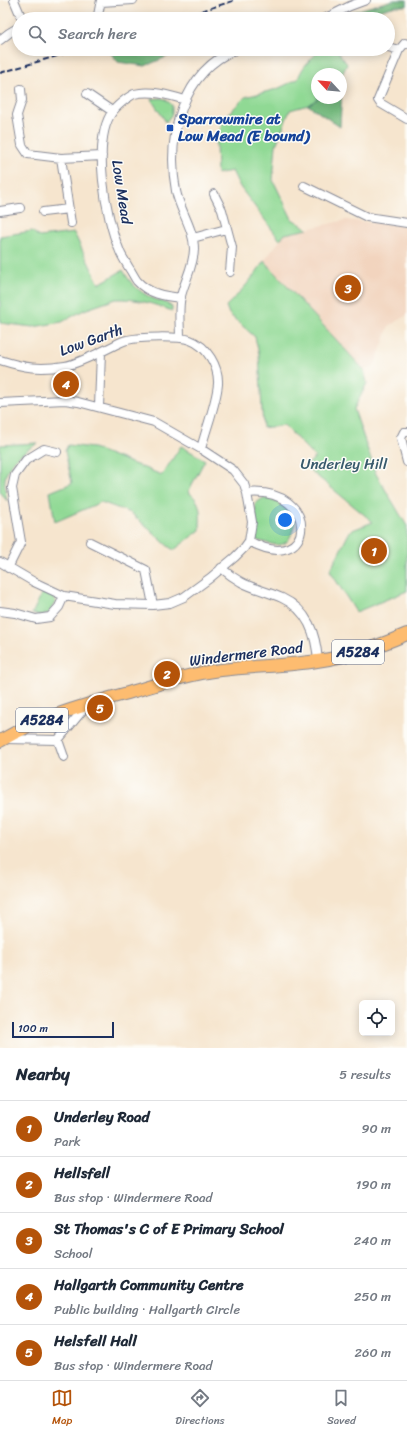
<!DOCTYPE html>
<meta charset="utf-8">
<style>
:root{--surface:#fff;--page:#f2f2f3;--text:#1f2937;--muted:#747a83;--line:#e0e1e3;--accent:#b45309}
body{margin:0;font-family:Sriracha,sans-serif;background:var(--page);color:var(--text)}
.controls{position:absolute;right:12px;bottom:12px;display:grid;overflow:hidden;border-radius:6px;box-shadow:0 2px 10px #0003}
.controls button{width:36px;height:36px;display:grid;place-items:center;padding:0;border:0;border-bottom:1px solid var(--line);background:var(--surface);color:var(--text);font:20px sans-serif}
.compass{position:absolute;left:311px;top:68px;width:36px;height:36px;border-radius:50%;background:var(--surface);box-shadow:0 2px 10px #0003;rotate:296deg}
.scale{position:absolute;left:12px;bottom:10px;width:102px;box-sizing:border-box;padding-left:4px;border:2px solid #1b2f5e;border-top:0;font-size:11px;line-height:14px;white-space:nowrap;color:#1b2f5e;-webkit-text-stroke:3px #fdfcf7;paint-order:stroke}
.you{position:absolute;left:285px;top:520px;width:14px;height:14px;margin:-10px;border:3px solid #fff;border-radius:50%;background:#1a73e8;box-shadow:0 0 0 6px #1a73e833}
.badge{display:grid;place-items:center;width:26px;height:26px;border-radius:50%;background:var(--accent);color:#fff;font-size:13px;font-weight:700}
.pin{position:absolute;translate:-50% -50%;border:2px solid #fff;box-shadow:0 1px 4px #0006}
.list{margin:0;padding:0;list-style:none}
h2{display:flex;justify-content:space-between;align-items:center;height:52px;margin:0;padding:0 16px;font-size:17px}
h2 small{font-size:13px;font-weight:400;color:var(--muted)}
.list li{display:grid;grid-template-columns:26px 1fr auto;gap:12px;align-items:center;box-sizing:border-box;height:56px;padding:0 16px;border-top:1px solid var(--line)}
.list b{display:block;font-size:15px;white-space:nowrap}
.list p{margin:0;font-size:13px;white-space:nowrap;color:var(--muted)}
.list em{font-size:13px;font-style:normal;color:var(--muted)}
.icon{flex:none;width:22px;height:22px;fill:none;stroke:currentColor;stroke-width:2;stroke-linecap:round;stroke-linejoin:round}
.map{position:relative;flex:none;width:407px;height:1048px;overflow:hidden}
.search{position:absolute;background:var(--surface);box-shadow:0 2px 10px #0003;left:12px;right:12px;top:12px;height:44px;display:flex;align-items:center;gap:10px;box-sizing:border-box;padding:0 14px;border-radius:22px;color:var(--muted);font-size:15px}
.sheet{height:332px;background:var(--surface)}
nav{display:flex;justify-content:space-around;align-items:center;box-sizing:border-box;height:56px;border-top:1px solid var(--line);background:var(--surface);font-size:11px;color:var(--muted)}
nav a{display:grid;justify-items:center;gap:2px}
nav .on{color:var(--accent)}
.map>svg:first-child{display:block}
.built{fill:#f2d4be}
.green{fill:#90d994;stroke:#568479}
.forest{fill:#74b97e;stroke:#48746e}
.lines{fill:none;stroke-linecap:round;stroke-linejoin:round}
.minor-casing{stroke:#888a96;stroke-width:10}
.highway-casing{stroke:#888a96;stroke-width:14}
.minor{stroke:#fff;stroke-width:8}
.highway{stroke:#fdbc6f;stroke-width:12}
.rail{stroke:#1b2f5e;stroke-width:2;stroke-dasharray:6 3;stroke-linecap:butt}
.transit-dot{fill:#1a4fb4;stroke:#fdfcf7;stroke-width:1.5}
.labels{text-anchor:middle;stroke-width:3;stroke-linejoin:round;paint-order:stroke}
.shield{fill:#fdfcf7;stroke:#5f6c8c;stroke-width:1}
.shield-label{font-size:14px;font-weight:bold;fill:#1b2f5e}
.transit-label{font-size:15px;font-weight:bold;fill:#164399;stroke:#fdfcf7;text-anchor:start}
.street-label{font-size:15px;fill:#1b2f5e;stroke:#fdfcf7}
.park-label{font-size:15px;fill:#385a6c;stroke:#fdfcf7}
</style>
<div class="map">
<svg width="407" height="1048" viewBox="0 0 407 1048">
<rect width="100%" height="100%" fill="#fdfcf7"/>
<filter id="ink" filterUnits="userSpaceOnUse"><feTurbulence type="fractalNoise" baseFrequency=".025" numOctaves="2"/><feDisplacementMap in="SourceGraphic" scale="8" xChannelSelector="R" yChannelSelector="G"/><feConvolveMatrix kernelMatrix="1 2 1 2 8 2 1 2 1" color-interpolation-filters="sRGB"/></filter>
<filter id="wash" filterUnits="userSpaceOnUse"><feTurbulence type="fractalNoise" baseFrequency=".012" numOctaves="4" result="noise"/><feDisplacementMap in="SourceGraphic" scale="16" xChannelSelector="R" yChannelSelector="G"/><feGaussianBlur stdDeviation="0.9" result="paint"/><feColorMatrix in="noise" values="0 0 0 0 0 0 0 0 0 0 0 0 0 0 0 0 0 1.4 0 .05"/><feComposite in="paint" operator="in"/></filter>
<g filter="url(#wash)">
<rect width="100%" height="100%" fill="#f6e5ce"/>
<path class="built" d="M346 220 407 226V315L389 326 374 367 364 370 264 261 285 234Z"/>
<path class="green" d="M321 49H336L347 64 341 77V74H317V98H319L308 105 290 110 276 145 273 180 292 219 308 229 285 234 280 240 240 187 232 171 217 174 216 142 224 118 245 97 277 89 298 79C302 66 312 58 321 49Z
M161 98 165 99 172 105V114L166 122 151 99Z
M32 231 39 237 74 233 99 284 123 270C130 283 138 291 152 298 159 301 166 302 172 307V311C155 304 135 298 116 299L84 310 62 322 33 327 0 323V236Z
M264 261 364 370 367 383 354 409 376 474 407 526V591L356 612 330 571 350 531 373 522 306 467 315 457 284 425 263 428 259 354 255 337 229 314 226 306C241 292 253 278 264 261Z
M38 443C24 452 8 461 5 479 4 486 6 494 7 501L0 492V445Z
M68 445 93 448 162 475 181 446 205 460 188 492C203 502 200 514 200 530L174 550 169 547 131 513 101 502 55 522 50 492 72 483 65 451Z
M263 498 274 500 291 512 296 518C289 549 284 548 256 540L257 526 255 504Z
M42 593 52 596 56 601 49 613 41 615 32 614Z"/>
<path class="forest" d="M393 0H407V6H396L356 17 354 19H341L348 13Z
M107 49H177L171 55 145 66 118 62Z
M341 89H342L340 127 308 105 319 98H341Z"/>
</g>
<g filter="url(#ink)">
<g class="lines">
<defs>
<path id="minor" d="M14 0 22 19
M101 2 133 0
M95 19 98 15 101 0
M324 19 350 6 366 0
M0 40 9 33 19 27
M407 44 405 43 399 50 378 100 380 103 407 119
M388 47 399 50
M21 89 22 100 17 115 22 145 28 154 61 158 102 156
M87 94 112 111
M61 158 71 223
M304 186 367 217 407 223
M214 194 222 210 232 247 230 272
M0 211 20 208
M43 212 69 209
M193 238 226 229
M181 298C164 296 149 294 137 281 134 277 132 272 129 268 126 262 121 256 119 249 106 219 91 139 113 111 117 106 122 102 126 99 129 97 132 95 134 94 151 90 169 95 185 100
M180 338C180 325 178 309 181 296 185 280 194 265 194 249 194 229 180 211 176 191 166 137 182 71 237 49
M0 360C25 368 39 370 65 366 77 364 101 352 113 346 117 344 122 341 127 340 140 337 178 336 190 340 207 346 219 367 218 384 216 405 206 428 201 449
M0 403 65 400 78 402 154 422 201 449 233 470 244 484 247 493 252 522 249 541 244 548 235 557 210 578 184 597 170 603 153 605 115 604 64 596 34 582 0 562
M99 407 101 352
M407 432H404L401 438 407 462
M247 493C322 486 316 578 249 541
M90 542 146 570 153 605
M8 568 21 542 12 488 15 475 26 460 44 449 57 452
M221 568C227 573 234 578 241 582 254 589 269 592 282 598 308 610 316 634 318 661
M0 611 15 613 36 619 50 617 59 607 64 596
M4 739 58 740 87 705
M58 740 64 757"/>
<path id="highway" d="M0 741C39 718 81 706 124 694 156 685 188 674 221 670 253 666 286 666 317 661 348 657 379 646 407 634"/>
</defs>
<use href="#minor" class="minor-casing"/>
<use href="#highway" class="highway-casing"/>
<use href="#minor" class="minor"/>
<use href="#highway" class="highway"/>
<path class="rail" d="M176 19 236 0
M0 73 80 49"/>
</g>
</g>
<rect class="transit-dot" x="166" y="124" width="8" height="8" rx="2"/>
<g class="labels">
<g class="shield">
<rect x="332" y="640" width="52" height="24" rx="3"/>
<rect x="16" y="708" width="52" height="24" rx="3"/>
</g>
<g class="shield-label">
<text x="358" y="657">A5284</text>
<text x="42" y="725">A5284</text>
</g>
<g class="transit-label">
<text x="178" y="124">Sparrowmire at<tspan x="178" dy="17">Low Mead (E bound)</tspan></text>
</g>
<g class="street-label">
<text transform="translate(122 192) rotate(81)" y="5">Low Mead</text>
<text transform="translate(91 340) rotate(-20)" y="5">Low Garth</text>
<text transform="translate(246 654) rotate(-7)" y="5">Windermere Road</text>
</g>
<g class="park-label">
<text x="344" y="469">Underley Hill</text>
</g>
</g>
</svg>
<div class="controls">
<button><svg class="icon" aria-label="locate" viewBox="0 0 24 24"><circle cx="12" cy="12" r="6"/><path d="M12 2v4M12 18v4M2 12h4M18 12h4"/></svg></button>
</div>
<svg class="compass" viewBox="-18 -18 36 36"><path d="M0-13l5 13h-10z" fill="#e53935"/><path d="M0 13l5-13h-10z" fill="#747a83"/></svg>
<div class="scale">100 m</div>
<div class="you"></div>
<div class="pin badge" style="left:374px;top:551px">1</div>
<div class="pin badge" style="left:167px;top:674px">2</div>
<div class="pin badge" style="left:348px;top:288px">3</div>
<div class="pin badge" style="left:66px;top:384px">4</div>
<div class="pin badge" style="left:100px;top:708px">5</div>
<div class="search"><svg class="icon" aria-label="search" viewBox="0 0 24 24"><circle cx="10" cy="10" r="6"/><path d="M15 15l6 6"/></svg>Search here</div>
</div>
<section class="sheet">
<h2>Nearby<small>5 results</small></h2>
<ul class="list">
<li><span class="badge">1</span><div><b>Underley Road</b><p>Park</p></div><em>90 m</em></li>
<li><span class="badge">2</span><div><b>Hellsfell</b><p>Bus stop · Windermere Road</p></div><em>190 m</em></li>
<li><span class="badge">3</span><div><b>St Thomas's C of E Primary School</b><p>School</p></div><em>240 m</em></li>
<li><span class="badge">4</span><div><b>Hallgarth Community Centre</b><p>Public building · Hallgarth Circle</p></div><em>250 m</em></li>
<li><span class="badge">5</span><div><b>Helsfell Hall</b><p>Bus stop · Windermere Road</p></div><em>260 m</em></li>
</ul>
</section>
<nav>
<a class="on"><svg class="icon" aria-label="map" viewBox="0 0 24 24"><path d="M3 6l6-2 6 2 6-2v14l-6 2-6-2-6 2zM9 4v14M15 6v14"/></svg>Map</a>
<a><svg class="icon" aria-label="directions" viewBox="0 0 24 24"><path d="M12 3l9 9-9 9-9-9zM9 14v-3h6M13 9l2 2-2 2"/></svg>Directions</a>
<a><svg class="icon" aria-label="saved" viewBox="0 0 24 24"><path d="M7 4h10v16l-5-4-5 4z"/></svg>Saved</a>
</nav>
